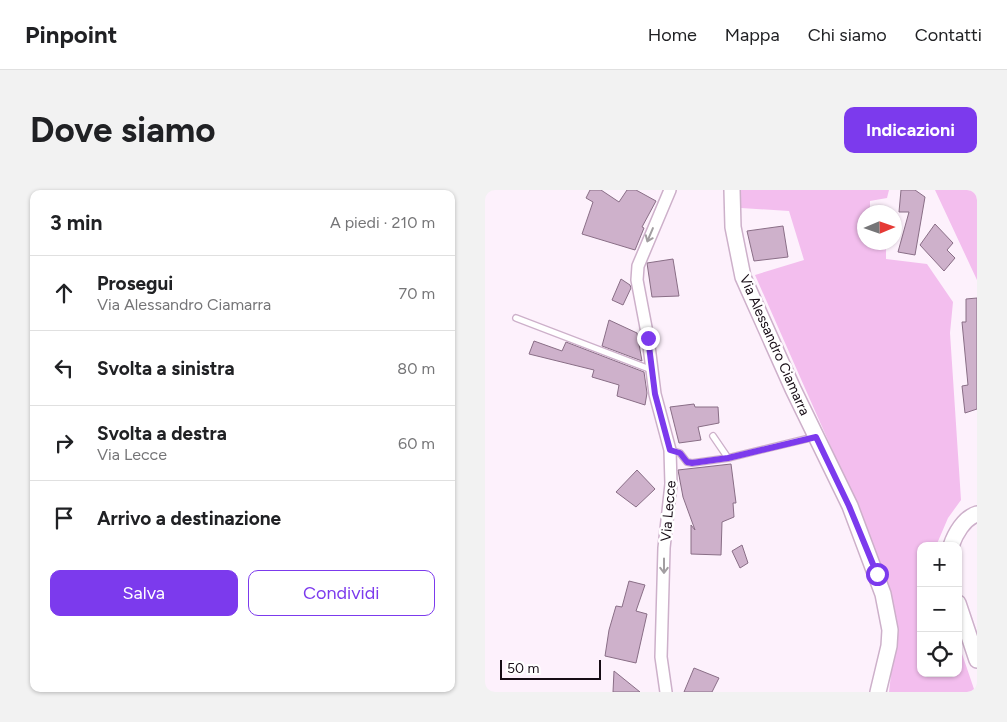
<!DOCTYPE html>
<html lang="it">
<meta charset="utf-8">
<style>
:root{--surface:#fff;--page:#f2f2f2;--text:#202124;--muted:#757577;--line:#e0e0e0;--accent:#7c3aed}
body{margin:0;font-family:Figtree,sans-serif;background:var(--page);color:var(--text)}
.controls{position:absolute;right:15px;bottom:15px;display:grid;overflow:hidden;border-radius:10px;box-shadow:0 1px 4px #0004}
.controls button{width:45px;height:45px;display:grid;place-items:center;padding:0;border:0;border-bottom:1px solid var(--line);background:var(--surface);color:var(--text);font:25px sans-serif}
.compass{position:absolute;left:372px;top:15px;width:45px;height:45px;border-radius:50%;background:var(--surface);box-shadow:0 1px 4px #0004;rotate:88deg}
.scale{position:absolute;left:15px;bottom:12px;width:101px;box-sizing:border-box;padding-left:5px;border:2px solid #160c15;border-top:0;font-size:14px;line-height:18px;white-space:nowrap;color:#160c15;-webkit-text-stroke:4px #fff;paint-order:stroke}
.stop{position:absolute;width:15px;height:15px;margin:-11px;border:4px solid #7c3aed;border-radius:50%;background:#fff}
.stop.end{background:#7c3aed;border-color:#fff;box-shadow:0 1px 5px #0008}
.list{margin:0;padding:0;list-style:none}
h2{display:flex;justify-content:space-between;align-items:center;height:65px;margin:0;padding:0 20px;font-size:21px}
h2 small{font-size:16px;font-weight:400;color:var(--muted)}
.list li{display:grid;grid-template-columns:32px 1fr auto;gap:15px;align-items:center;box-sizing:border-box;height:75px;padding:0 20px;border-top:1px solid var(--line)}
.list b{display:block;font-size:19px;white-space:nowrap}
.list p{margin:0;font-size:16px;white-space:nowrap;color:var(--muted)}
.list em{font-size:16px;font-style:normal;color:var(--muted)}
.actions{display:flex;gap:10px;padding:15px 20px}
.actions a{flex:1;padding:11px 0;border:1px solid var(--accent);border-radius:10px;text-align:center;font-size:18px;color:var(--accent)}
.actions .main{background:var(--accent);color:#fff}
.icon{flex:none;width:28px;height:28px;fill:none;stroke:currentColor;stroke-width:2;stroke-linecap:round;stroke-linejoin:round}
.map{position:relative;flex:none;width:492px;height:502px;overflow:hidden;border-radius:10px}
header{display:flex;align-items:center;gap:30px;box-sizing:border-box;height:70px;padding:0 25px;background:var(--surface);border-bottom:1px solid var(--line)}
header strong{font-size:24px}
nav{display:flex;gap:28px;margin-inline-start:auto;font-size:18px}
.intro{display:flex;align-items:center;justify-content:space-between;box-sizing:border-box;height:120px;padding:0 30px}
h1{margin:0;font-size:35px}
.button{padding:12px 22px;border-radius:10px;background:var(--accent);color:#fff;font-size:18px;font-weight:700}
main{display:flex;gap:30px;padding:0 30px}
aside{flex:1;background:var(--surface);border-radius:10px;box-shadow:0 1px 4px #0004}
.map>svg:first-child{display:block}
.green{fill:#f3beee}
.building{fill:#ceb1cb;stroke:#896e86}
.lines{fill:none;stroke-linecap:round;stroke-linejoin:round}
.lane-casing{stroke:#cdb0ca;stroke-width:8}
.street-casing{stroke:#cdb0ca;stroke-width:14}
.secondary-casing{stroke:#cdb0ca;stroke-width:18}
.lane{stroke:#fff;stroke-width:5.5}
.street{stroke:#fff;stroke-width:11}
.secondary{stroke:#fff;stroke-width:15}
.oneway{stroke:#a29ea1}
.route{stroke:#7c3aed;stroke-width:6}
.labels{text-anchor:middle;stroke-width:5;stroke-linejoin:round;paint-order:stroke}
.street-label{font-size:14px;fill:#160c15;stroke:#fff}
</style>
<header>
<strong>Pinpoint</strong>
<nav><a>Home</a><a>Mappa</a><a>Chi siamo</a><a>Contatti</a></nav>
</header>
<div class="intro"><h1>Dove siamo</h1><a class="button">Indicazioni</a></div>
<main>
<aside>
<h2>3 min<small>A piedi · 210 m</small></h2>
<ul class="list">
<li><svg class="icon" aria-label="ahead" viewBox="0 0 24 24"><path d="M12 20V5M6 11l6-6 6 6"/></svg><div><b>Prosegui</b><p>Via Alessandro Ciamarra</p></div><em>70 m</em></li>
<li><svg class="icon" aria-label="left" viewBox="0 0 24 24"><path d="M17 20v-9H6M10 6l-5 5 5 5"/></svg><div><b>Svolta a sinistra</b></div><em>80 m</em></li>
<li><svg class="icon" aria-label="right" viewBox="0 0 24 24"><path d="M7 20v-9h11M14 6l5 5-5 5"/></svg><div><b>Svolta a destra</b><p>Via Lecce</p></div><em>60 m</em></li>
<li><svg class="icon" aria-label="arrive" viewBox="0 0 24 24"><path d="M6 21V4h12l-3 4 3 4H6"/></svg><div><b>Arrivo a destinazione</b></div></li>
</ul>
<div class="actions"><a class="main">Salva</a><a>Condividi</a></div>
</aside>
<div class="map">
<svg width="492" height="502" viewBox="0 0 492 502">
<rect width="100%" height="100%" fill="#fdf1fc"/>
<path class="green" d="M256 0H404L402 8 385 11V22H380V52L401 53V69L442 74 468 112 465 143 476 310 463 328 451 356H436V483H473V452L490 502H404L412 431 405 400 372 316 270 85 319 70 304 21 256 18Z
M450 0H492V90Z"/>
<path class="building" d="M105 0H116L134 12 142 0H151L171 11 157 37 159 38 150 60 97 44 108 12 101 8Z
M416 0H430L440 7 430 65 413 62 424 22H414Z
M450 34 468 53 462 60 470 68 459 81 435 55Z
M298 36 303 67 269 71 262 41Z
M188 69 194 106 167 107 162 73Z
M136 89 145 95 146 98 138 115 127 110Z
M492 108V219L480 223 477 196 483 195 477 132H481V109Z
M124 130 152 143 157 171 117 156Z
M49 151 77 161 81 152 159 182 162 203 160 215 132 206 134 195 107 187 109 180 44 164Z
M209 214 210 217H233L234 233 213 237 216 250 194 253 185 217Z
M246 274 251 313H248L249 327 237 332 236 365 206 364V335L210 340 198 307 193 280Z
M152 280 170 299 151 317 131 302Z
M257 355 263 373 255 378 247 361Z
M144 391 160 395 151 421 162 424 151 473 120 466 124 440 131 416 137 417Z
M209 478 234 488 227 502H199Z
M129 481 155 502H128Z"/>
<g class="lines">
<defs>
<path id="lane" d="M31 128 167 180
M228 246 243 268 329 247
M185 260 195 263 202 272 207 273 243 268"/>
<path id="street" d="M181 502 176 467 179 358 186 294 185 260 170 204 163 148 152 90 153 76 185 0"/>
<path id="secondary" d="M247 0 248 37 258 87 308 199 365 316 398 404 405 440 404 456 393 502
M466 356C470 344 479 328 492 324
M473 413 492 470"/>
</defs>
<use href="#lane" class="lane-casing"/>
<use href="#street" class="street-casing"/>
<use href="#secondary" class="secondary-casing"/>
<use href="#lane" class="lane"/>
<use href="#street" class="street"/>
<use href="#secondary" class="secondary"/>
</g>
<defs><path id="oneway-shaft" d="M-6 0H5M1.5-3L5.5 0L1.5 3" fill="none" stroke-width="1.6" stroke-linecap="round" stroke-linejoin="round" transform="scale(1.25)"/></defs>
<g class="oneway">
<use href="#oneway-shaft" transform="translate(165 45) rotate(113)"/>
<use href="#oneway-shaft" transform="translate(179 376) rotate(90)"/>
</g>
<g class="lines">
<path class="route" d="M163 148 170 204 185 260 195 263 202 272 207 273 243 268 331 247 364 316 392 384"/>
</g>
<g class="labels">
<g class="street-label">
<text transform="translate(290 155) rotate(66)" y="5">Via Alessandro Ciamarra</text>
<text transform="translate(183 321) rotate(-85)" y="5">Via Lecce</text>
</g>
</g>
</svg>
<div class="controls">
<button>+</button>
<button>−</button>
<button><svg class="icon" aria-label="locate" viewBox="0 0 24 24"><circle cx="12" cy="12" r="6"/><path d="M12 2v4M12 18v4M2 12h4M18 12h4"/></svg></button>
</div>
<svg class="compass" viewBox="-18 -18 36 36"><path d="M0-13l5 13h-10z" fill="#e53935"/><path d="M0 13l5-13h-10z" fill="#757577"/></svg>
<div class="scale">50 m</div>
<div class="stop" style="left:392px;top:384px"></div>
<div class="stop end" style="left:163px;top:148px"></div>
</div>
</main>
